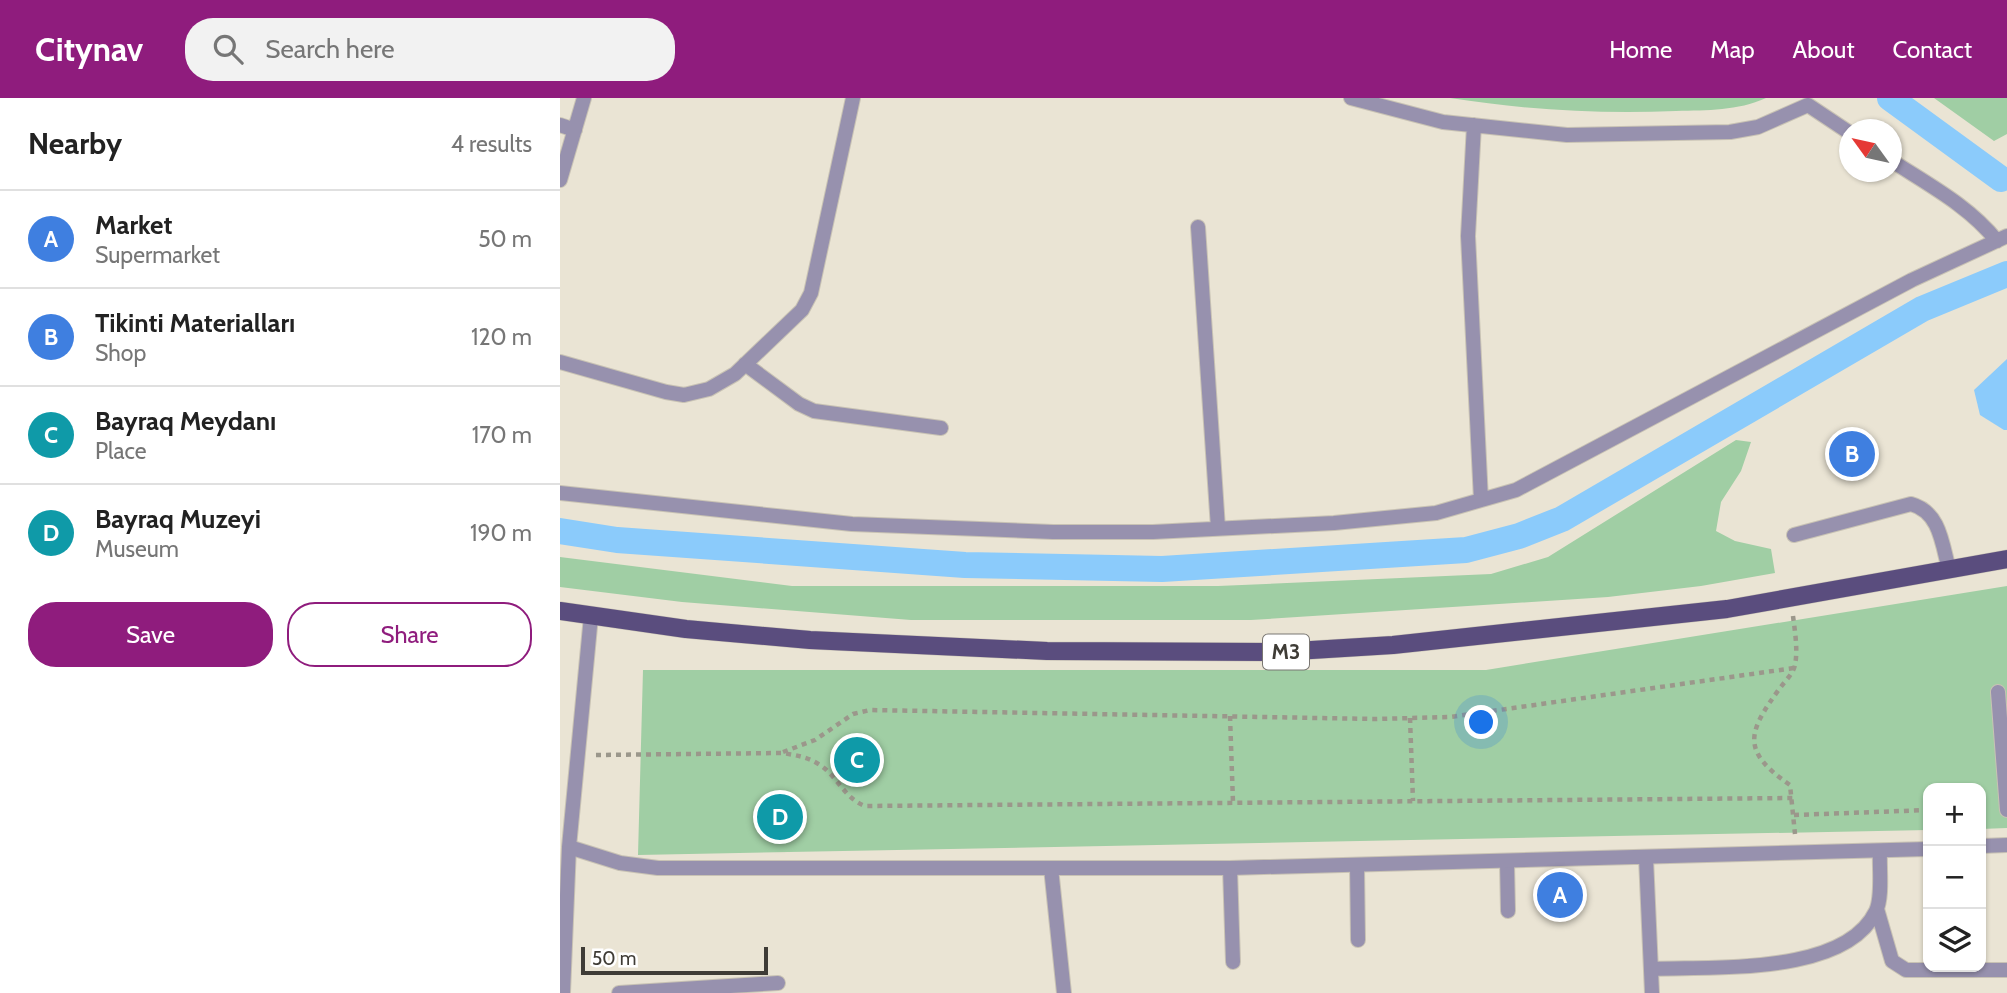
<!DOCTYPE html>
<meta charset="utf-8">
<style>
:root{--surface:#fff;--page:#f2f2f2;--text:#222;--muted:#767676;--line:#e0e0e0;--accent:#8f1c7d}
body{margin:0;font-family:Cabin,sans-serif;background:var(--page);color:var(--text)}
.controls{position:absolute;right:21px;bottom:21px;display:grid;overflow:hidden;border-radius:14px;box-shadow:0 2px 5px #0004}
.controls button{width:63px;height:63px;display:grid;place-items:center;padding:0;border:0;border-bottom:2px solid var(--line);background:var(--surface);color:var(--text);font:35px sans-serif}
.compass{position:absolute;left:1279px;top:21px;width:63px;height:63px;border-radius:50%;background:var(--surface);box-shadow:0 2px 5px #0004;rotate:303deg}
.scale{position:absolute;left:21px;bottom:18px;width:187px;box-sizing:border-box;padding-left:7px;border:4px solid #3f3c36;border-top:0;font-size:19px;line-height:24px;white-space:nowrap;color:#3f3c36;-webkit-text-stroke:5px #fff;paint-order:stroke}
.you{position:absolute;left:922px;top:625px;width:24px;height:24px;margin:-18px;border:5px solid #fff;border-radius:50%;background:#1a73e8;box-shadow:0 0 0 10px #1a73e833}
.badge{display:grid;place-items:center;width:46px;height:46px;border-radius:50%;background:var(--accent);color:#fff;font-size:23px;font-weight:700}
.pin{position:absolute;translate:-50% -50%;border:4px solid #fff;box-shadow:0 2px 7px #0006}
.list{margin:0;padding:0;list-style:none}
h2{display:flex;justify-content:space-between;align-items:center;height:91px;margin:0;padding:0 28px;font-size:30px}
h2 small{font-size:23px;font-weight:400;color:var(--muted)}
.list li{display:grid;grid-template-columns:46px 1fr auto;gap:21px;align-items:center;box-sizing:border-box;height:98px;padding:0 28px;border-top:2px solid var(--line)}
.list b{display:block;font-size:26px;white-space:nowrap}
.list p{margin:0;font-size:23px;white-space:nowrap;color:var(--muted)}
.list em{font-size:23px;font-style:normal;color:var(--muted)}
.actions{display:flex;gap:14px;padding:21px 28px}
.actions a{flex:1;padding:16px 0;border:2px solid var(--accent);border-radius:28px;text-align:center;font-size:24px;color:var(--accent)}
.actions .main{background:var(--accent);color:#fff}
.icon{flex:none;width:38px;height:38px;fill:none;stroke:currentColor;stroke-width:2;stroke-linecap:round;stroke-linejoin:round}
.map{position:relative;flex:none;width:1447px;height:895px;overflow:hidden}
header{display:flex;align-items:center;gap:42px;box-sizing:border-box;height:98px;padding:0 35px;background:var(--accent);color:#fff}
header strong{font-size:33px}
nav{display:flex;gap:38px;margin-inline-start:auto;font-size:24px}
.search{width:490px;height:63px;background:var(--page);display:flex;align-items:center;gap:18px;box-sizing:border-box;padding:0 24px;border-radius:28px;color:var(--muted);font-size:26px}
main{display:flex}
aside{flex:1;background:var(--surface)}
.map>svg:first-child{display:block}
.green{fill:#a0cea4}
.water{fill:#8bcbfb}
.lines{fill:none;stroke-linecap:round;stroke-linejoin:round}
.canal{stroke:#8bcbfb;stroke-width:26}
.lane-casing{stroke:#c8c2b4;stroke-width:16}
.street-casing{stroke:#c8c2b4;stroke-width:16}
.primary-casing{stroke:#c8c2b4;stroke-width:19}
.path{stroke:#9b978b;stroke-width:4.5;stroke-dasharray:5 5;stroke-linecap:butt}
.lane{stroke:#9791ae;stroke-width:14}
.street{stroke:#9791ae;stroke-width:14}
.primary{stroke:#5a4d7e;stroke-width:18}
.labels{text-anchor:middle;stroke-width:6;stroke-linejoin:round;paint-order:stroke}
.shield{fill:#fff;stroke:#797672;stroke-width:2}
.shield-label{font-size:21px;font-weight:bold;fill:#3f3c36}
</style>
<header>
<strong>Citynav</strong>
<div class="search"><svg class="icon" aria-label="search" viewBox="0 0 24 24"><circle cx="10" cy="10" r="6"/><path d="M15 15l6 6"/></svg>Search here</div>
<nav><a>Home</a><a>Map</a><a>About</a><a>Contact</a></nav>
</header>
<main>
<aside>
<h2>Nearby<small>4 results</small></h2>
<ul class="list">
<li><span class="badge" style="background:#3f7fe0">A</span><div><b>Market</b><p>Supermarket</p></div><em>50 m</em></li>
<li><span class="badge" style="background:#3f7fe0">B</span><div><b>Tikinti Materialları</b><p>Shop</p></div><em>120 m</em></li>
<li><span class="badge" style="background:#0f9aa8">C</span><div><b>Bayraq Meydanı</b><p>Place</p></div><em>170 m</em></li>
<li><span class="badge" style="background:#0f9aa8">D</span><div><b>Bayraq Muzeyi</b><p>Museum</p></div><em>190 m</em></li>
</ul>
<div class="actions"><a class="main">Save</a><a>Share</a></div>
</aside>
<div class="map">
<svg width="1447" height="895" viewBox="0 0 1447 895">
<rect width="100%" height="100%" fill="#eae4d4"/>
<path class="green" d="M890 0H1206C1177 13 1148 12 1116 13 1038 16 967 12 890 0Z
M1374 0H1447V36L1434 43Z
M1176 342 1191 344 1181 373 1161 404 1156 433 1175 443 1211 451 1215 475 1141 488 1048 499 691 522H351L122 504 0 489V459L232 488H658L931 476 988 459Z
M1447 488V730L1421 731V690H1368V732L78 757 83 572H926Z"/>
<path class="water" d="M1447 261V332H1444L1420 317 1414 292Z"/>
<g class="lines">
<path class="canal" d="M1330 0 1441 81
M0 433 57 442 405 467 602 471 906 452 959 438 1002 421 1362 211 1447 176"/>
<defs>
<path id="lane" d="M0 27 15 32
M0 82 24 0
M1234 437 1351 406C1380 414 1382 445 1389 472
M1438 594 1447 712
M947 764 948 813
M797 767 798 842
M670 770 673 864
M1317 811 1332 863 1346 872H1447
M1092 871C1153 868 1285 878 1316 813 1323 798 1319 770 1320 754"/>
<path id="street" d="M791 0 883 24 1007 37 1170 34 1198 29 1248 7 1290 35
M914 27 908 138 921 402
M1332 63C1369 87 1409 108 1437 143
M638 129 658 430
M0 264 106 294 124 297 149 291 175 276 242 212 251 195 293 0
M185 266 239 306 254 313 381 330
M0 395 292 426 493 434H593L774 425 876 415 956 392 1352 182 1447 138
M31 518 9 749 60 765 98 770H670L1368 751
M1421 748 1447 747
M1086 760 1092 895
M491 770 504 895
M3 895 9 749
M59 895 218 885"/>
<path id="primary" d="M0 513 126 531 250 542 487 553 719 554 833 547 1167 511 1447 461"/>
</defs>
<use href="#lane" class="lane-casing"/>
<use href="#street" class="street-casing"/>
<use href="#primary" class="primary-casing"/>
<path class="path" d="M1233 518C1235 534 1238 552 1235 567 1233 576 1225 583 1220 590 1187 635 1181 653 1230 687L1235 736
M670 618 673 705
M850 620 853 703
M223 654 255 642 293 616 310 612 815 621 890 619 1234 570
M36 657 222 655C236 657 248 659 260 667 278 679 284 700 305 708L1233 700
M1234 717 1368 712"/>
<use href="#lane" class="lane"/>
<use href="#street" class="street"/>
<use href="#primary" class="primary"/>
</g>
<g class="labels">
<rect class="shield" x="703" y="536.5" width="46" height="35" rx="5"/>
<g class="shield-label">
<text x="726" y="561">M3</text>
</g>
</g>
</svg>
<div class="controls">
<button>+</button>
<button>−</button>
<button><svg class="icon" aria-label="layers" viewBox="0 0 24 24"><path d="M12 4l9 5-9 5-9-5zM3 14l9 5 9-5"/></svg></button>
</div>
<svg class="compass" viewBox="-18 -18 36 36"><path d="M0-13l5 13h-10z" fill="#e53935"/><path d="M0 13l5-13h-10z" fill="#767676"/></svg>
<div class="scale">50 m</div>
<div class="you"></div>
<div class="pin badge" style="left:1000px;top:797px;background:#3f7fe0">A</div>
<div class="pin badge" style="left:1292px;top:356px;background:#3f7fe0">B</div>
<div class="pin badge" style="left:297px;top:662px;background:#0f9aa8">C</div>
<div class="pin badge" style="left:220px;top:719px;background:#0f9aa8">D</div>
</div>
</main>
